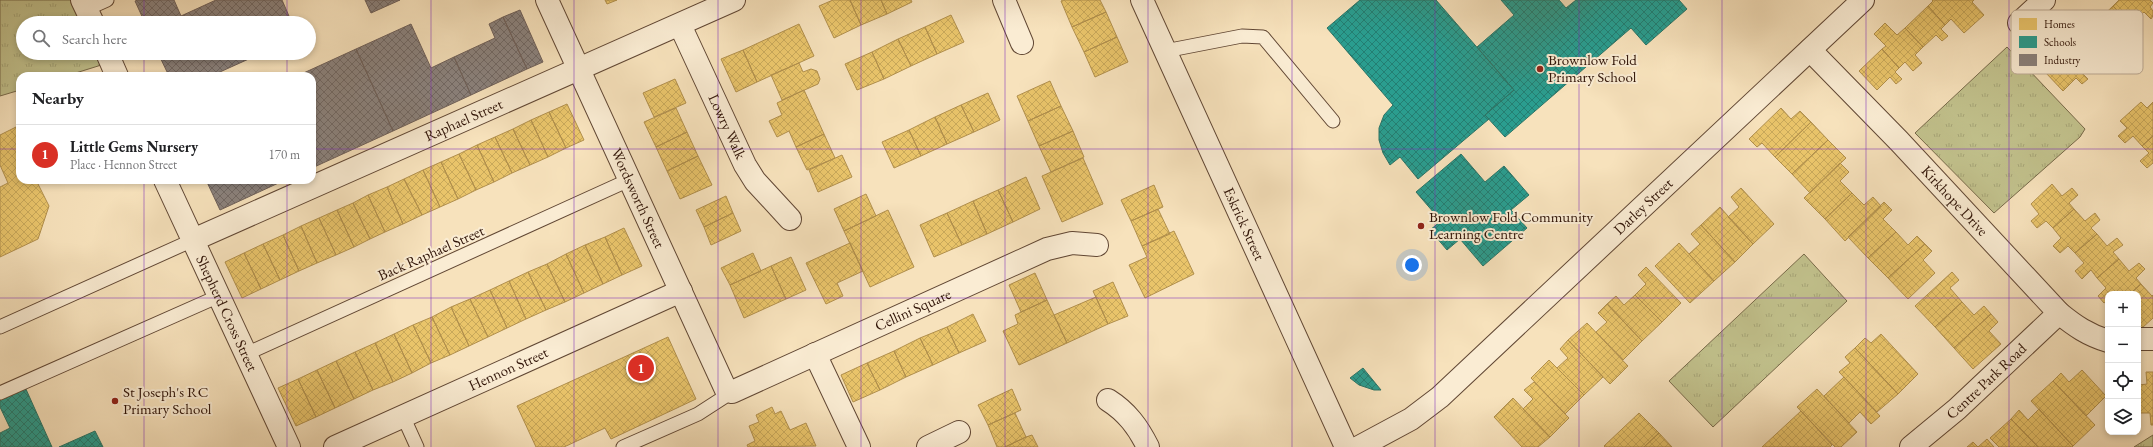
<!DOCTYPE html>
<meta charset="utf-8">
<style>
:root{--surface:#fff;--page:#f2f2f2;--text:#202124;--muted:#757577;--line:#e0e0e0;--accent:#d93025}
body{margin:0;font-family:"EB Garamond",serif;background:var(--page);color:var(--text)}
.controls{position:absolute;right:12px;bottom:12px;display:grid;overflow:hidden;border-radius:8px;box-shadow:0 2px 6px #0003}
.controls button{width:36px;height:36px;display:grid;place-items:center;padding:0;border:0;border-bottom:1px solid var(--line);background:var(--surface);color:var(--text);font:20px sans-serif}
.you{position:absolute;left:1412px;top:265px;width:14px;height:14px;margin:-10px;border:3px solid #fff;border-radius:50%;background:#1a73e8;box-shadow:0 0 0 6px #1a73e833}
.badge{display:grid;place-items:center;width:26px;height:26px;border-radius:50%;background:var(--accent);color:#fff;font-size:13px;font-weight:700}
.pin{position:absolute;translate:-50% -50%;border:2px solid #fff;box-shadow:0 1px 4px #0006}
.list{margin:0;padding:0;list-style:none}
h2{display:flex;justify-content:space-between;align-items:center;height:52px;margin:0;padding:0 16px;font-size:17px}
h2 small{font-size:13px;font-weight:400;color:var(--muted)}
.list li{display:grid;grid-template-columns:26px 1fr auto;gap:12px;align-items:center;box-sizing:border-box;height:60px;padding:0 16px;border-top:1px solid var(--line)}
.list b{display:block;font-size:15px;white-space:nowrap}
.list p{margin:0;font-size:13px;white-space:nowrap;color:var(--muted)}
.list em{font-size:13px;font-style:normal;color:var(--muted)}
.icon{flex:none;width:22px;height:22px;fill:none;stroke:currentColor;stroke-width:2;stroke-linecap:round;stroke-linejoin:round}
.map{position:relative;flex:none;width:2153px;height:447px;overflow:hidden}
.search{position:absolute;background:var(--surface);box-shadow:0 2px 6px #0003;left:16px;top:16px;width:300px;height:44px;display:flex;align-items:center;gap:10px;box-sizing:border-box;padding:0 14px;border-radius:22px;color:var(--muted);font-size:15px}
.panel{position:absolute;background:var(--surface);box-shadow:0 2px 6px #0003;left:16px;top:72px;width:300px;height:112px;border-radius:12px}
.map>svg:first-child{display:block}
.grass{fill:url(#grass-tufts);stroke:#786a4a}
.homes{fill:url(#homes-cross-hatch);stroke:#b18f4c}
.schools{fill:url(#schools-cross-hatch);stroke:#2c7466}
.industry{fill:url(#industry-cross-hatch);stroke:#6f6059}
.lines{fill:none;stroke-linecap:round;stroke-linejoin:round}
.service-casing{stroke:#614734;stroke-width:15}
.minor-casing{stroke:#614734;stroke-width:24}
.tertiary-casing{stroke:#614734;stroke-width:24}
.service{stroke:#faecd3;stroke-width:13}
.minor{stroke:#faecd3;stroke-width:22}
.tertiary{stroke:#faecd3;stroke-width:22}
.grid{fill:none;stroke:#7b2cbf;stroke-width:1;stroke-opacity:0.55}
.poi-dot{fill:#8f2418;stroke:#faecd3;stroke-width:1.5}
.labels{text-anchor:middle;stroke-width:4;stroke-linejoin:round;paint-order:stroke}
.poi-label{font-size:15px;fill:#2f1307;stroke:#faecd3;text-anchor:start}
.street-label{font-size:15px;fill:#2f1307;stroke:#faecd3}
.key{fill:#faecd3;stroke:#bdab96;stroke-width:1}
.key-label{font-size:11px;fill:#2f1307}
</style>
<div class="map">
<svg width="2153" height="447" viewBox="0 0 2153 447">
<defs>
<pattern id="grass-tufts" width="24" height="20" patternUnits="userSpaceOnUse"><rect width="24" height="20" fill="#c2c28d"/><path d="M3 7l-1-3M5 7V3M7 7l1-3M15 17l-1-3M17 17v-4M19 17l1-3" fill="none" stroke="#a7a678"/></pattern>
<pattern id="homes-cross-hatch" width="8" height="8" patternUnits="userSpaceOnUse"><rect width="8" height="8" fill="#e9c46a"/><path d="M0 0l8 8M0 8l8-8" fill="none" stroke="#c8a85a"/></pattern>
<pattern id="schools-cross-hatch" width="8" height="8" patternUnits="userSpaceOnUse"><rect width="8" height="8" fill="#2a9d8f"/><path d="M0 0l8 8M0 8l8-8" fill="none" stroke="#247f73"/></pattern>
<pattern id="industry-cross-hatch" width="8" height="8" patternUnits="userSpaceOnUse"><rect width="8" height="8" fill="#8a817c"/><path d="M0 0l8 8M0 8l8-8" fill="none" stroke="#716864"/></pattern>
</defs>
<rect width="100%" height="100%" fill="#f7e2bc"/>
<filter id="stains"><feTurbulence type="fractalNoise" baseFrequency=".005" numOctaves="4"/><feColorMatrix values="0 0 0 0 .2 0 0 0 0 .09 0 0 0 0 .02 0 0 0 .5 -.17"/></filter>
<radialGradient id="worn" r=".72"><stop offset=".6" stop-color="#630" stop-opacity="0"/><stop offset="1" stop-color="#630" stop-opacity=".3"/></radialGradient>
<path class="grass" d="M0 0H82L93 23H23V53H107L111 62 66 76H20V90L0 96Z
M2007 47 2085 129 2080 137 1994 213 1915 133Z
M1804 254 1847 301 1713 427 1669 381Z
M2153 435V447H2134Z"/>
<path class="homes" d="M605 0H617L607 4Z
M833 0H850L861 25 834 38 819 6Z
M850 0H881L887 14 861 25Z
M881 0H911L912 2 887 14Z
M1063 0H1100L1106 12 1072 27 1061 1Z
M1932 0H1974L1972 2 1984 15 1964 33 1951 19 1945 25 1928 6 1933 1Z
M2119 0H2150L2153 3 2150 7 2153 11V16L2151 19 2144 12 2131 25 2113 6Z
M1928 6 1945 25 1941 29 1948 36 1942 41 1936 35 1923 47 1905 28Z
M2113 6 2131 25 2127 29 2133 35 2128 41 2122 34 2108 47 2090 28Z
M1106 12 1117 37 1084 52 1072 27Z
M951 15 964 42 937 54 925 27Z
M1885 23 1897 35 1905 28 1923 47 1915 55 1922 63 1913 71 1905 62 1899 68 1882 49 1886 46 1874 34Z
M799 24 814 56 757 82 743 50Z
M925 27 937 54 911 66 898 39Z
M1117 37 1128 62 1095 77 1084 52Z
M898 39 911 66 884 79 872 52Z
M1882 49 1899 68 1895 72 1902 79 1896 84 1890 77 1877 90 1859 71Z
M743 50 757 82 736 92 721 59Z
M2067 50 2086 69 2082 73 2088 79 2082 84 2076 78 2063 91 2045 72Z
M872 52 884 79 857 90 845 64Z
M799 63 803 72 811 69 817 71 820 79 818 84 782 100 771 75Z
M675 79 686 103 654 117 643 93Z
M1050 81 1061 106 1028 121 1017 96Z
M804 90 824 134 796 147 789 131 777 137 769 121 782 115 777 103Z
M988 93 1000 120 974 132 961 105Z
M2141 102 2147 108 2153 102V136L2142 146 2133 136 2125 143 2118 136 2127 128 2120 121Z
M567 104 584 140 566 148 549 112Z
M961 105 974 132 947 144 935 117Z
M1061 106 1073 131 1039 146 1028 121Z
M676 108 687 132 656 147 644 122Z
M1781 108 1791 119 1800 111 1811 122 1775 157 1762 143 1757 147 1749 139Z
M549 112 566 148 548 157 531 120Z
M935 117 947 144 921 156 909 130Z
M531 120 548 157 530 165 513 129Z
M1811 122 1828 140 1792 174 1775 157Z
M20 125V180H36L49 206 38 239 0 257V187L8 183 0 165V135Z
M513 129 530 165 512 173 495 137Z
M909 130 921 156 894 168 882 142Z
M1073 131 1084 157 1051 172 1039 146Z
M687 132 698 156 667 171 656 147Z
M824 134 835 158 807 170 796 147Z
M2153 136V163L2147 168 2140 161 2149 153 2142 146Z
M495 137 512 173 494 182 477 145Z
M1828 140 1846 158 1810 193 1792 174Z
M477 145 494 182 476 190 459 154Z
M459 154 476 190 458 199 441 162Z
M842 155 852 177 818 192 809 170Z
M698 156 712 185 680 199 667 171Z
M1083 158 1103 204 1062 222 1042 176Z
M441 162 458 199 440 207 423 170Z
M1840 163 1849 172 1840 181 1852 193 1825 219 1804 198Z
M423 170 440 207 422 215 404 179Z
M1026 177 1040 209 1013 222 998 190Z
M404 179 422 215 403 224 387 187Z
M2052 184 2062 196 2072 188 2078 195 2069 203 2074 209 2053 228 2046 221 2037 228 2031 221 2039 214 2031 204Z
M1154 185 1163 207 1131 221 1121 200Z
M387 187 403 224 385 232 368 195Z
M1741 188 1774 224 1753 244 1728 217 1739 207 1731 197Z
M998 190 1013 222 987 234 973 201Z
M1852 193 1864 205 1873 197 1881 206 1845 241 1825 219Z
M866 194 876 216 844 231 834 209Z
M368 195 385 232 370 239 353 203Z
M726 196 733 213 704 227 696 210Z
M973 201 987 234 962 245 947 213Z
M1884 202 1892 210 1883 219 1896 232 1868 258 1848 237Z
M353 203 370 239 354 247 337 210Z
M1720 207 1753 244 1735 262 1701 225Z
M1158 209 1170 234 1142 246 1131 221Z
M2074 209 2085 221 2095 213 2100 220 2091 228 2097 234 2075 253 2068 246 2060 253 2053 246 2061 238 2053 228Z
M337 210 354 247 336 255 319 218Z
M888 210 914 267 870 287 844 231Z
M733 213 741 231 711 245 704 227Z
M947 213 962 245 934 257 920 225Z
M319 218 336 255 317 263 301 226Z
M1701 225 1735 262 1714 281 1689 254 1700 244 1691 234Z
M301 226 317 263 299 271 283 235Z
M624 228 642 266 622 275 605 237Z
M1174 231 1194 274 1145 298 1129 265 1147 257 1142 246Z
M1896 232 1908 245 1917 236 1925 244 1888 278 1868 258Z
M2097 234 2107 246 2117 238 2123 245 2113 252 2119 259 2097 278 2091 270 2082 279 2075 271 2084 263 2075 253Z
M283 235 299 271 280 280 263 244Z
M605 237 622 275 603 284 585 245Z
M850 243 863 271 837 283 843 296 826 304 806 263Z
M1679 243 1714 281 1690 303 1655 266Z
M263 244 280 280 261 289 244 253Z
M1925 244 1932 251 1923 260 1935 273 1908 299 1888 278Z
M585 245 603 284 584 293 566 254Z
M244 253 261 289 242 298 225 262Z
M753 253 761 271 730 285 721 268Z
M566 254 584 293 565 302 547 264Z
M791 257 806 290 786 299 771 266Z
M2119 259 2129 271 2139 263 2145 269 2136 278 2141 284 2130 294H2108V300L2104 303 2098 296 2106 288 2097 278Z
M547 264 565 302 546 310 528 272Z
M771 266 786 299 744 318 730 285Z
M1646 267 1681 303 1662 322 1635 295 1646 284 1638 275Z
M528 272 546 310 526 319 509 281Z
M1952 272 1959 280 1950 288 1962 302 1935 327 1915 306Z
M1035 273 1047 300 1021 312 1009 285Z
M509 281 526 319 507 328 490 290Z
M1113 282 1128 316 1108 324 1093 291Z
M2141 284 2152 296 2153 295V318L2142 328 2138 324V294H2130Z
M490 290 507 328 488 337 470 299Z
M1635 295 1662 322 1642 341 1607 304 1616 296 1624 305Z
M1096 297 1108 324 1067 343 1054 315Z
M470 299 488 337 469 346 451 307Z
M1047 300 1067 343 1019 365 1003 331 1018 324 1015 315Z
M1962 302 1974 315 1984 306 1991 314 1954 348 1935 327Z
M1607 304 1642 341 1623 360 1596 332 1607 322 1598 313Z
M451 307 469 346 450 355 432 317Z
M973 314 986 341 959 353 947 327Z
M1991 314 1998 322 1989 331 2001 344 1973 369 1954 348Z
M432 317 450 355 431 363 413 325Z
M1587 323 1628 366 1610 384 1568 340Z
M413 325 431 363 412 373 394 334Z
M947 327 959 353 933 365 920 338Z
M394 334 412 373 393 382 375 343Z
M1881 334 1918 374 1898 394 1855 348 1865 338 1871 343Z
M668 337 696 399 611 439 605 428 564 447H536L517 406Z
M920 338 933 365 906 377 894 351Z
M1568 340 1603 377 1584 395 1557 368 1568 358 1560 349Z
M375 343 393 382 373 390 355 352Z
M1855 348 1898 394 1877 412 1839 372 1850 363 1845 357Z
M894 351 906 377 880 390 867 363Z
M355 352 373 390 354 399 336 361Z
M1549 360 1584 395 1565 414 1531 378Z
M336 361 354 399 335 408 317 370Z
M867 363 880 390 853 402 841 375Z
M317 370 335 408 316 417 298 379Z
M2082 370 2106 396 2086 416 2053 381 2061 373 2069 382Z
M2146 372H2153V425H2151L2150 413H2140L2139 385 2147 384Z
M1844 377 1880 416 1871 424 1860 412 1849 423 1824 396Z
M298 379 316 417 296 426 278 388Z
M2053 381 2095 425 2073 446 2031 401Z
M1534 382 1569 418 1550 437 1523 409 1533 399 1524 390Z
M1012 389 1021 410 988 425 978 405Z
M1817 389 1857 432 1841 447H1835L1797 407Z
M1513 398 1550 437 1538 447H1522L1494 417Z
M772 407 775 414 781 411 790 430 806 423 816 446 748 447 747 445 755 441 749 426 759 422 756 415Z
M2039 409 2073 446 2072 447H2038L2011 419 2019 410 2028 420Z
M1801 411 1832 445 1830 447H1762Z
M1015 413 1026 437 1005 447H997L988 425Z
M1639 413 1659 433 1644 447H1605L1604 446Z
M2011 419 2038 447H1999L1990 438Z
M1659 433 1672 447H1644Z
M1032 435 1038 447H1005L1026 437Z
M1987 439 1994 447H1978Z
M1973 442 1978 447H1967Z"/>
<path class="schools" d="M1360 0H1436L1514 90 1485 115 1489 119 1418 179 1400 157 1390 165 1383 153 1379 140V128L1384 115 1393 105 1327 28Z
M1501 0H1559L1566 8 1576 0H1679L1687 9 1646 45 1631 28 1505 137 1485 115 1514 90 1477 47 1514 15Z
M1461 154 1485 182 1504 166 1529 195 1511 210 1527 228 1483 266 1460 239 1447 250 1430 230 1441 221 1416 192Z
M1363 368 1381 390H1374L1359 385 1350 378Z
M25 387 52 447H0V433L10 428 0 407V398Z
M95 431 103 447H59Z"/>
<path class="industry" d="M138 0H174L181 16 216 0H282L292 23H145L135 1Z
M365 0H400L371 13Z
M520 10 543 62 527 69 503 17Z
M503 17 527 69 471 95 454 57 495 38 489 24Z
M411 24 431 68 454 57 471 95 393 131 356 49Z
M356 49 393 131 312 168V76H297Z
M158 53H262L211 76H169Z
M206 180H285L220 210Z"/>
<g class="lines">
<defs>
<path id="service" d="M87 9 107 0
M1165 51 1242 36 1263 37 1333 121
M0 327 193 240
M246 354 629 180
M0 393 219 296
M403 416 417 447
M623 447 698 414 732 392"/>
<g id="minor">
<path id="s1" d="M547 0 726 390 732 392 1047 249 1072 243 1097 245"/>
<path d="M1004 0 1022 43"/>
<path d="M2019 23 2044 0"/>
<path id="s2" d="M680 25 745 165 755 181 790 219"/>
<path id="s3" d="M1810 50 1899 141 2059 313C2075 326 2088 335 2108 341"/>
<path id="s4" d="M193 240 734 0"/>
<path d="M2138 339H2153"/>
<path d="M815 354 859 447"/>
<path d="M1108 400C1127 412 1138 427 1148 447"/>
<path id="s5" d="M335 447 681 291"/>
<path d="M928 447 959 432"/>
<path id="s6" d="M1359 447 1411 419 1440 397 1863 0"/>
<path id="s7" d="M1911 447 1957 409 2059 313"/>
</g>
<g id="tertiary">
<path d="M82 0 93 23"/>
<path id="s8" d="M1142 0 1346 447"/>
<path d="M107 53 117 76"/>
<path id="s9" d="M165 180 289 447"/>
</g>
</defs>
<use href="#service" class="service-casing"/>
<use href="#minor" class="minor-casing"/>
<use href="#tertiary" class="tertiary-casing"/>
<use href="#service" class="service"/>
<use href="#minor" class="minor"/>
<use href="#tertiary" class="tertiary"/>
</g>
<path class="grid" d="M144 0V23M287 0V23M431 0V447M574 0V447M718 0V447M861 0V447M1005 0V447M1148 0V447M1292 0V447M1435 0V447M1579 0V447M1722 0V447M1866 0V447M2009 0V447M144 53V76M287 53V76M0 149H20M312 149H2153M144 180V447M287 180V447M0 298H2108M2138 298H2153"/>
<g class="poi-dot">
<circle cx="1540" cy="69" r="4"/>
<circle cx="1421" cy="226" r="4"/>
<circle cx="115" cy="401" r="4"/>
</g>
<g class="labels">
<g class="poi-label">
<text x="1548" y="65">Brownlow Fold<tspan x="1548" dy="17">Primary School</tspan></text>
<text x="1429" y="222">Brownlow Fold Community<tspan x="1429" dy="17">Learning Centre</tspan></text>
<text x="123" y="397">St Joseph's RC<tspan x="123" dy="17">Primary School</tspan></text>
</g>
<g class="street-label">
<text dy="5" stroke="none"><textPath href="#s4" startOffset="296">Raphael Street</textPath></text>
<text dy="5" stroke="none"><textPath href="#s2" startOffset="112">Lowry Walk</textPath></text>
<text dy="5" stroke="none"><textPath href="#s1" startOffset="218">Wordsworth Street</textPath></text>
<text dy="5" stroke="none"><textPath href="#s3" startOffset="209">Kirkhope Drive</textPath></text>
<text dy="5" stroke="none"><textPath href="#s6" startOffset="374">Darley Street</textPath></text>
<text dy="5" stroke="none"><textPath href="#s8" startOffset="246">Eskrick Street</textPath></text>
<text transform="translate(431 253) rotate(-24)" y="5">Back Raphael Street</text>
<text dy="5" stroke="none"><textPath href="#s1" startOffset="634">Cellini Square</textPath></text>
<text dy="5" stroke="none"><textPath href="#s9" startOffset="147">Shepherd Cross Street</textPath></text>
<text dy="5" stroke="none"><textPath href="#s5" startOffset="190">Hennon Street</textPath></text>
<text dy="5" stroke="none"><textPath href="#s7" startOffset="100">Centre Park Road</textPath></text>
</g>
</g>
<rect x="2011" y="10" width="132" height="64" rx="6" class="key"/>
<rect x="2019" y="18" width="18" height="12" fill="#e9c46a"/>
<rect x="2019" y="36" width="18" height="12" fill="#2a9d8f"/>
<rect x="2019" y="54" width="18" height="12" fill="#8a817c"/>
<g class="key-label">
<text x="2044" y="28">Homes</text>
<text x="2044" y="46">Schools</text>
<text x="2044" y="64">Industry</text>
</g>
<rect width="100%" height="100%" filter="url(#stains)"/>
<rect width="100%" height="100%" fill="url(#worn)"/>
</svg>
<div class="controls">
<button>+</button>
<button>−</button>
<button><svg class="icon" aria-label="locate" viewBox="0 0 24 24"><circle cx="12" cy="12" r="6"/><path d="M12 2v4M12 18v4M2 12h4M18 12h4"/></svg></button>
<button><svg class="icon" aria-label="layers" viewBox="0 0 24 24"><path d="M12 4l9 5-9 5-9-5zM3 14l9 5 9-5"/></svg></button>
</div>
<div class="you"></div>
<div class="pin badge" style="left:641px;top:368px">1</div>
<div class="search"><svg class="icon" aria-label="search" viewBox="0 0 24 24"><circle cx="10" cy="10" r="6"/><path d="M15 15l6 6"/></svg>Search here</div>
<section class="panel">
<h2>Nearby<small></small></h2>
<ul class="list">
<li><span class="badge">1</span><div><b>Little Gems Nursery</b><p>Place · Hennon Street</p></div><em>170 m</em></li>
</ul>
</section>
</div>
